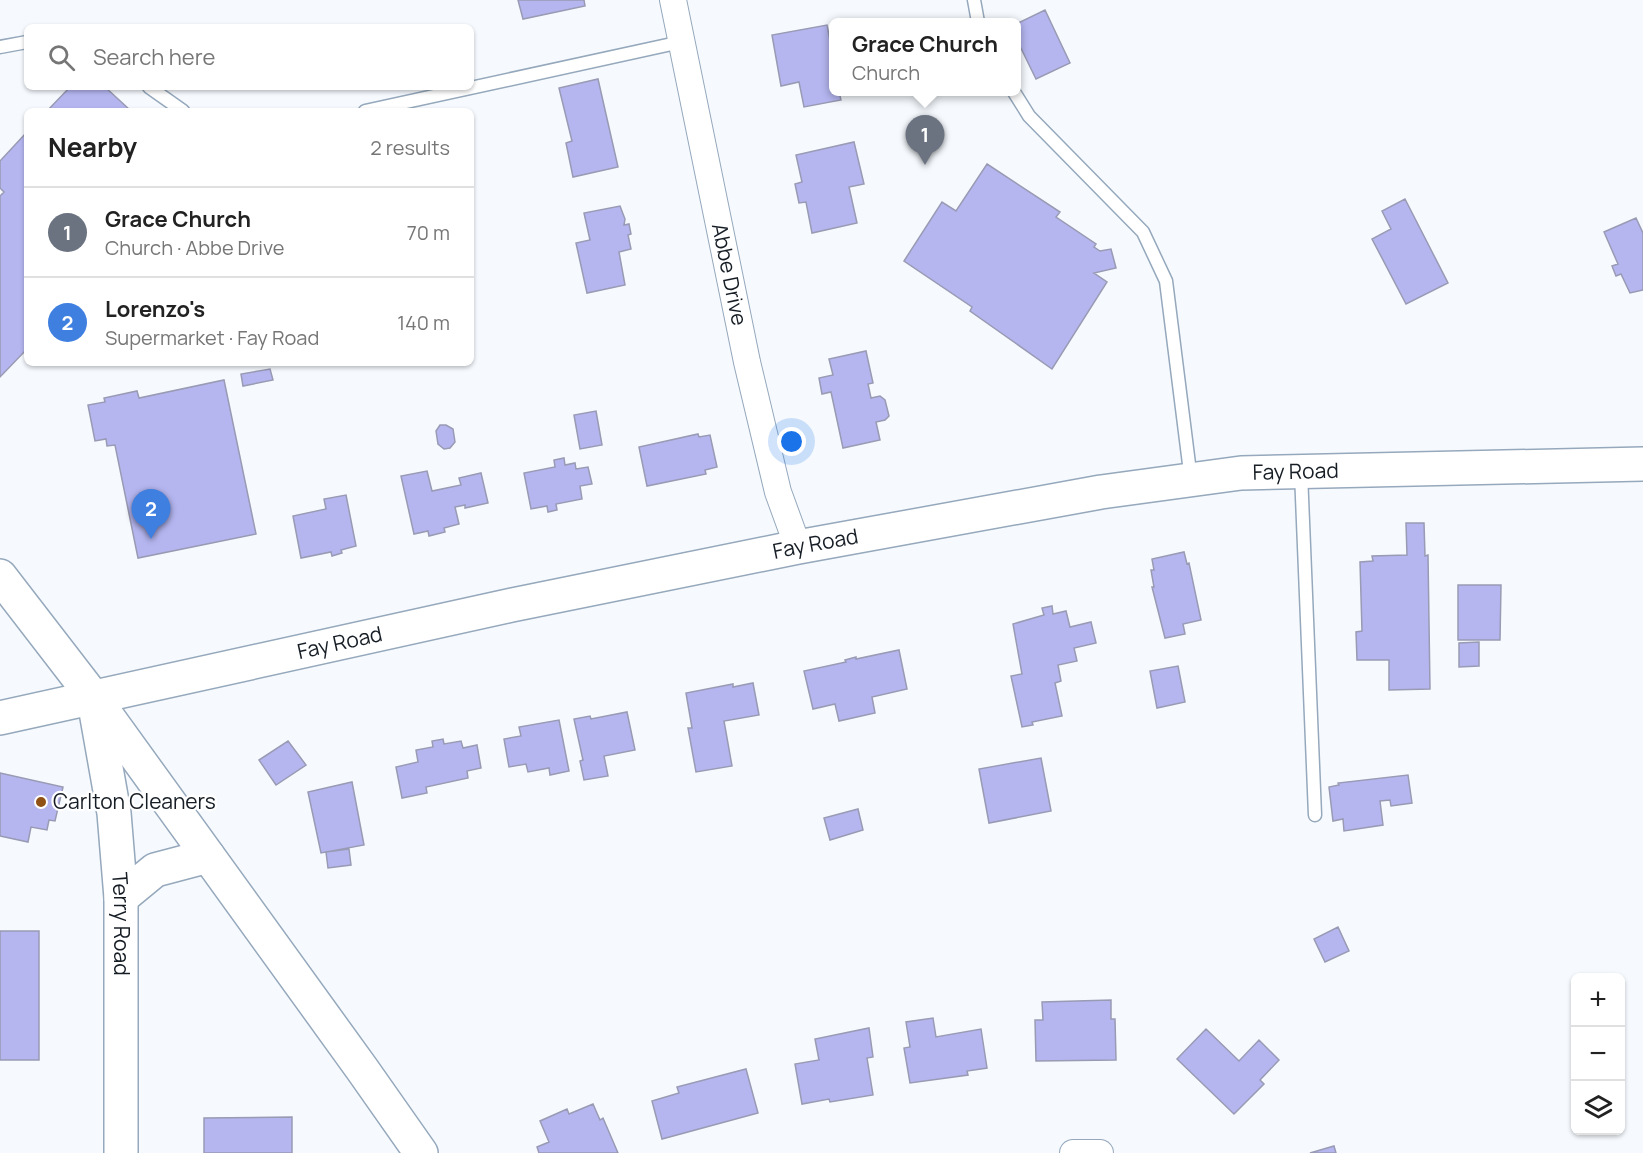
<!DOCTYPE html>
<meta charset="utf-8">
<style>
:root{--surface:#fff;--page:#f6f6f6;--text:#222;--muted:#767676;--line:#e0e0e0;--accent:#8f5116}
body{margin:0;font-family:Manrope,sans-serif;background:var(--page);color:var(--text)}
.controls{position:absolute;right:18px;bottom:18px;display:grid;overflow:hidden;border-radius:9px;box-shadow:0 2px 4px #0004}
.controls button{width:54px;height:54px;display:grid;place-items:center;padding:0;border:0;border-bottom:2px solid var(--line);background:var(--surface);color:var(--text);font:30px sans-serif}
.you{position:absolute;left:792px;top:442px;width:21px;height:21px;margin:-15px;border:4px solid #fff;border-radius:50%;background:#1a73e8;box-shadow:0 0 0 9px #1a73e833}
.badge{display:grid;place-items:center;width:39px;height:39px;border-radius:50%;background:var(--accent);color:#fff;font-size:20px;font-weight:700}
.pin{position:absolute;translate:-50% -50px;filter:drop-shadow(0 2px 3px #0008)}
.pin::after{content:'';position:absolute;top:32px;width:21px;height:18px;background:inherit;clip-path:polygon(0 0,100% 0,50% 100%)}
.popup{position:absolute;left:829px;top:18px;width:192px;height:78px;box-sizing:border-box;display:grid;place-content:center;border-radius:9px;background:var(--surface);filter:drop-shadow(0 2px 4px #0005);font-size:20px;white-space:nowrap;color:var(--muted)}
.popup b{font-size:22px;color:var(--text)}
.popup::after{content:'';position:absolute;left:50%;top:100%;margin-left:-12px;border:12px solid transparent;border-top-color:var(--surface)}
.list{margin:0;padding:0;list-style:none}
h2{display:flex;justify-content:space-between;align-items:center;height:78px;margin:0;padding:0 24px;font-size:26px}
h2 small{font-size:20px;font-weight:400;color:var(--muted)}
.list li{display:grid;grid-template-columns:39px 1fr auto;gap:18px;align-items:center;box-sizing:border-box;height:90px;padding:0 24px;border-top:2px solid var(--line)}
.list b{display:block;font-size:22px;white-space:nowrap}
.list p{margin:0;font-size:20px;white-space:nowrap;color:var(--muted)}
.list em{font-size:20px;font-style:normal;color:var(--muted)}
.icon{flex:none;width:33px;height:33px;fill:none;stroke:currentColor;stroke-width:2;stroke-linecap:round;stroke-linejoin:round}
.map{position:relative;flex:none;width:1643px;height:1153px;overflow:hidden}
.search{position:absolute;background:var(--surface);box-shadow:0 2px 4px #0004;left:24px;top:24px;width:450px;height:66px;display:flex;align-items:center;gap:15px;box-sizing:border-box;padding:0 21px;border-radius:9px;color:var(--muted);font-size:22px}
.panel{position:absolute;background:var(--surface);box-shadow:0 2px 4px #0004;left:24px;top:108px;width:450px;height:258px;border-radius:9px}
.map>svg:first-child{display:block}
.building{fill:#b5b6f0;stroke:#999ab3;stroke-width:1.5}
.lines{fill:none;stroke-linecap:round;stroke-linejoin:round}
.lane-casing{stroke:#95a8bc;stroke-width:15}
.street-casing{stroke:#95a8bc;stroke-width:28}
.secondary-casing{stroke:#95a8bc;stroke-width:36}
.lane{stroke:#fff;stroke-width:12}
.street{stroke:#fff;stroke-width:26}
.secondary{stroke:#fff;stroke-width:33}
.poi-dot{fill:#8f5116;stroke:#fff;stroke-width:2}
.labels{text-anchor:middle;stroke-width:4.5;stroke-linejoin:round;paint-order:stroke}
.street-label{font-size:21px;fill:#161d25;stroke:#fff}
.poi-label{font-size:21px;fill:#161d25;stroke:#fff;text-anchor:start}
</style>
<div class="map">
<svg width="1643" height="1153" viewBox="0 0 1643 1153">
<rect width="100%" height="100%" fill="#f6fafe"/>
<path class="building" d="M518 0H584L585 6 523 19Z
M1045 10 1070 63 1036 79 1016 38V24Z
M827 25 834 61V92H839L841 100 804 107 799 82 781 86 772 35Z
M598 79 618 167 573 177 566 143 572 141 559 88Z
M70 87H105L131 111H47Z
M27 132V349L0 377V196L4 192 0 188V161Z
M854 142 864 184 849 187 857 223 812 233 806 202 799 203 795 184 802 182 796 155Z
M987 164 1060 212 1056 217 1096 244 1094 247 1100 251 1111 249 1116 268 1094 273 1107 282 1052 369 970 311 972 307 904 261 942 202 956 211Z
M1405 199 1448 283 1406 304 1372 239 1391 229 1382 211Z
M620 206 625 219 624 225 629 224 631 234 628 235 631 249 619 252 625 285 587 293 576 243 590 240 584 213Z
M1636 218 1643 233V290L1630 293 1621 274 1616 276 1612 266 1618 264 1604 232Z
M866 351 873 383 868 384 871 398 880 396 885 400 889 416 885 420 876 422 880 440 843 448 831 392 822 394 819 378 833 375 829 359Z
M270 369 273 380 243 386 241 374Z
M224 380 256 534 138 558 115 445 107 446 106 439 95 441 88 405 105 402 104 398 137 391 139 398Z
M596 411 602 445 580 449 574 415Z
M440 425H446L453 429 455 442 450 448 444 449 438 444 436 431Z
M698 434 699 437 710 435 717 467 705 470 706 474 647 486 639 447Z
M564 458 565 465 575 463 576 469 588 467 592 484 580 486 582 499 556 504 557 510 548 512 547 506 531 509 524 473 555 467 554 460Z
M427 471 432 491 461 485 459 478 481 473 488 503 465 508V505L455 507 459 524 444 528 445 532 429 536 428 531 414 534 401 476Z
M346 495 356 546 341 550 342 553 332 556 331 552 301 558 293 516 326 509 324 499Z
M1406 523H1424L1425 556 1428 555 1430 689 1389 690V660H1357L1356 632 1362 631 1360 562 1373 561 1372 556 1407 555Z
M1184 552 1187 564 1189 563 1201 620 1183 624 1185 634 1165 638 1152 587H1154L1151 570H1154L1152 559Z
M1458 585H1501L1500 640H1458Z
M1052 606 1053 614 1066 611 1070 627 1091 622 1096 643 1074 648 1077 661 1058 665 1061 681 1055 683 1062 716 1032 722 1033 725 1022 727 1011 676 1022 674 1013 624 1044 615 1042 608Z
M1479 642V666L1459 667V643Z
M899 650 907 689 872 697 875 713 839 721 835 704 813 709 804 671 846 662 845 660 856 657V659Z
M1178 666 1185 702 1157 708 1150 671Z
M753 683 759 715 724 721 732 766 696 772 688 728H692L686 693 733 684V687Z
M627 712 635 750 604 756 608 776 584 780 580 761 583 760 574 719 590 716 591 719Z
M559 720 569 771 550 775 549 768 528 772 526 764 509 767 504 739 521 736 519 727Z
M443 739 444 744 461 741 463 748 477 745 481 768 467 771 468 778 426 787 427 793 402 798 396 767 418 762 416 750 433 747 432 741Z
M288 741 306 765 276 785 259 760Z
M1041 758 1051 811 989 823 979 769Z
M0 773 63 787 55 821 49 820 47 830 31 827 28 842 0 836Z
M1408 775 1412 803 1391 806 1390 800 1380 801 1383 825 1344 831 1343 819 1333 821 1329 787 1339 785 1338 783Z
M352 782 364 845 321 853 308 792Z
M858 809 863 830 830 840 824 818Z
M349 849 351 865 328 868 326 852Z
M1338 927 1349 951 1325 962 1314 939Z
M0 931H39V1060H0Z
M1111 1000V1019H1115L1116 1060 1036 1061 1035 1020H1043L1042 1002Z
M933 1018 936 1037 981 1029 987 1068 967 1071 968 1075 910 1083 904 1048 910 1047 906 1022Z
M869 1028 873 1057 867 1058 873 1095 830 1102 829 1099 802 1104 795 1064 819 1060 815 1039Z
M1206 1029 1239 1061 1259 1040 1279 1060 1260 1080 1264 1084 1234 1114 1177 1059Z
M746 1069 758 1113 662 1139 652 1101 679 1093 677 1087Z
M593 1104 600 1120 603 1118 618 1153H539L537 1147 549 1142 540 1121 567 1109 569 1114Z
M292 1117V1153H204V1118Z
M1334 1146 1336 1153H1310Z"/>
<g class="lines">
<defs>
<path id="lane" d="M974 0 978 22
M0 47 27 42
M149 87 183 111
M1014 92 1029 116 1143 232 1166 281 1191 480
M365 111 681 42
M1301 473 1315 815"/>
<g id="street">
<path id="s1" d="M673 0 747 362 778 492 798 547"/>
<path d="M1073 1153H1100"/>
</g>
<g id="secondary">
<path d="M0 576 94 698 362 1069 421 1153"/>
<path id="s2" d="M95 706 114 813 121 898V1153"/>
<path id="s3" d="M0 718 512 605 798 547 1101 492 1241 473 1643 464"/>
<path d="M121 898 155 870 208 856"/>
</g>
</defs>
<use href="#lane" class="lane-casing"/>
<use href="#street" class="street-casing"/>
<use href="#secondary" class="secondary-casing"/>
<use href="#lane" class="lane"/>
<use href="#street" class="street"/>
<use href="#secondary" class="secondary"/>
</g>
<circle class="poi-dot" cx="41" cy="802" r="6"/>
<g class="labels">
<g class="street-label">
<text dy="7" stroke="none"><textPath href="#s1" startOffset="280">Abbe Drive</textPath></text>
<text dy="7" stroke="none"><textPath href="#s3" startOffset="1320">Fay Road</textPath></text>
<text dy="7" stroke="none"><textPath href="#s3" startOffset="834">Fay Road</textPath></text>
<text dy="7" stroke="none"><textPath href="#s3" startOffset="348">Fay Road</textPath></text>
<text dy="7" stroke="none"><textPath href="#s2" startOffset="220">Terry Road</textPath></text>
</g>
<g class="poi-label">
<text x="53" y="809">Carlton Cleaners</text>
</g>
</g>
</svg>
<div class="controls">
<button>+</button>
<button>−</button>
<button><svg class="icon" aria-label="layers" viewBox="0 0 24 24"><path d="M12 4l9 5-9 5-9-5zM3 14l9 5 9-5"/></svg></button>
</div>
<div class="you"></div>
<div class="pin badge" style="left:925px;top:165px;background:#6b7280">1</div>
<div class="popup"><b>Grace Church</b>Church</div>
<div class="pin badge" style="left:151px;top:539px;background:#3f7fe0">2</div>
<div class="search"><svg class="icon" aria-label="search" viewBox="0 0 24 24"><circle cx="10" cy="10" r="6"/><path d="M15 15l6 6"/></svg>Search here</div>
<section class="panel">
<h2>Nearby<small>2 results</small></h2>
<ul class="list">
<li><span class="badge" style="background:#6b7280">1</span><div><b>Grace Church</b><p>Church · Abbe Drive</p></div><em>70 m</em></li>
<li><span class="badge" style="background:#3f7fe0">2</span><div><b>Lorenzo's</b><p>Supermarket · Fay Road</p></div><em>140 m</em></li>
</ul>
</section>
</div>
